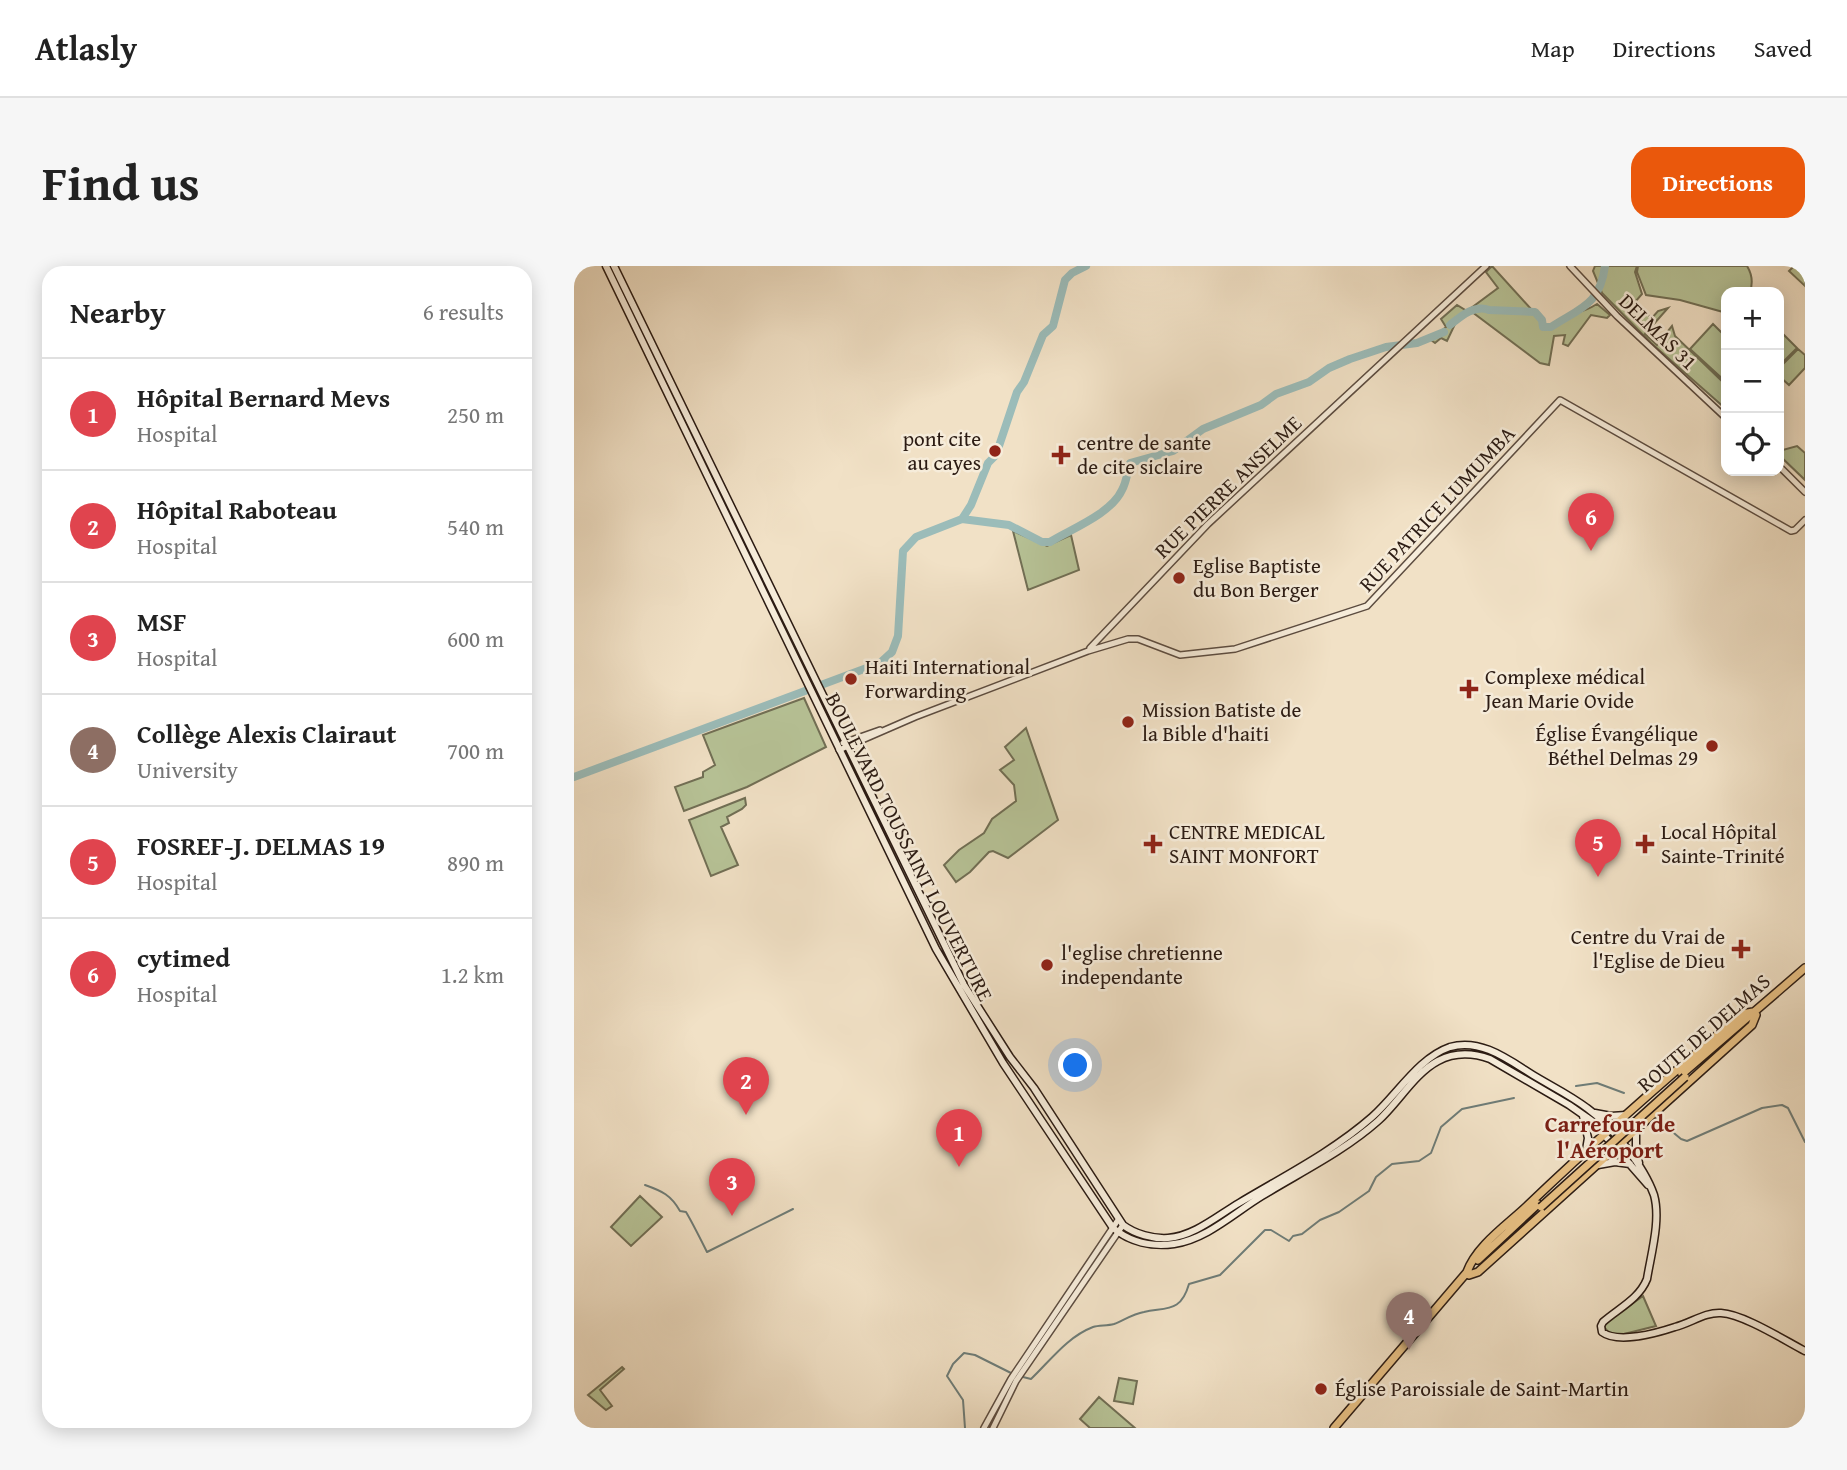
<!DOCTYPE html>
<meta charset="utf-8">
<style>
:root{--surface:#fff;--page:#f6f6f6;--text:#222;--muted:#767676;--line:#e0e0e0;--accent:#ea580c}
body{margin:0;font-family:"Gentium Book Plus",serif;background:var(--page);color:var(--text)}
.controls{position:absolute;right:21px;top:21px;display:grid;overflow:hidden;border-radius:14px;box-shadow:0 4px 18px #0003}
.controls button{width:63px;height:63px;display:grid;place-items:center;padding:0;border:0;border-bottom:2px solid var(--line);background:var(--surface);color:var(--text);font:35px sans-serif}
.you{position:absolute;left:502px;top:800px;width:24px;height:24px;margin:-18px;border:5px solid #fff;border-radius:50%;background:#1a73e8;box-shadow:0 0 0 10px #1a73e833}
.badge{display:grid;place-items:center;width:46px;height:46px;border-radius:50%;background:var(--accent);color:#fff;font-size:23px;font-weight:700}
.pin{position:absolute;translate:-50% -58px;filter:drop-shadow(0 2px 4px #0008)}
.pin::after{content:'';position:absolute;top:37px;width:24px;height:21px;background:inherit;clip-path:polygon(0 0,100% 0,50% 100%)}
.list{margin:0;padding:0;list-style:none}
h2{display:flex;justify-content:space-between;align-items:center;height:91px;margin:0;padding:0 28px;font-size:30px}
h2 small{font-size:23px;font-weight:400;color:var(--muted)}
.list li{display:grid;grid-template-columns:46px 1fr auto;gap:21px;align-items:center;box-sizing:border-box;height:112px;padding:0 28px;border-top:2px solid var(--line)}
.list b{display:block;font-size:26px;white-space:nowrap}
.list p{margin:0;font-size:23px;white-space:nowrap;color:var(--muted)}
.list em{font-size:23px;font-style:normal;color:var(--muted)}
.icon{flex:none;width:38px;height:38px;fill:none;stroke:currentColor;stroke-width:2;stroke-linecap:round;stroke-linejoin:round}
.map{position:relative;flex:none;width:1231px;height:1162px;overflow:hidden;border-radius:21px}
header{display:flex;align-items:center;gap:42px;box-sizing:border-box;height:98px;padding:0 35px;background:var(--surface);border-bottom:2px solid var(--line)}
header strong{font-size:33px}
nav{display:flex;gap:38px;margin-inline-start:auto;font-size:24px}
.intro{display:flex;align-items:center;justify-content:space-between;box-sizing:border-box;height:168px;padding:0 42px}
h1{margin:0;font-size:49px}
.button{padding:18px 32px;border-radius:21px;background:var(--accent);color:#fff;font-size:24px;font-weight:700}
main{display:flex;gap:42px;padding:0 42px}
aside{flex:1;background:var(--surface);border-radius:21px;box-shadow:0 4px 18px #0003}
.map>svg:first-child{display:block}
.green{fill:#b7c397;stroke:#716f55;stroke-width:2}
.lines{fill:none;stroke-linecap:round;stroke-linejoin:round}
.stream{stroke:#6e7c77;stroke-width:2}
.river{stroke:#9bbcb9;stroke-width:8}
.tertiary-casing{stroke:#5c4c40;stroke-width:8}
.secondary-casing{stroke:#2b1b13;stroke-width:9}
.primary-casing{stroke:#2b1b13;stroke-width:10}
.tertiary{stroke:#f6ecda;stroke-width:5}
.secondary{stroke:#f6ecda;stroke-width:6}
.primary{stroke:#e8c083;stroke-width:7}
.primary-bridge-casing{stroke:#2b1b13;stroke-width:10;stroke-linecap:butt}
.primary-bridge{stroke:#e8c083;stroke-width:7}
.poi-dot{fill:#8f2418;stroke:#f6ecda;stroke-width:2.5}
.labels{text-anchor:middle;stroke-width:5;stroke-linejoin:round;paint-order:stroke}
.street-label{font-size:21px;fill:#2b1b13;stroke:#f6ecda}
.poi-label{font-size:21px;fill:#2b1b13;stroke:#f6ecda;text-anchor:start}
.neighbourhood-label{font-size:23px;font-weight:bold;fill:#7a1f14;stroke:#f6ecda}
</style>
<header>
<strong>Atlasly</strong>
<nav><a>Map</a><a>Directions</a><a>Saved</a></nav>
</header>
<div class="intro"><h1>Find us</h1><a class="button">Directions</a></div>
<main>
<aside>
<h2>Nearby<small>6 results</small></h2>
<ul class="list">
<li><span class="badge" style="background:#e0444e">1</span><div><b>Hôpital Bernard Mevs</b><p>Hospital</p></div><em>250 m</em></li>
<li><span class="badge" style="background:#e0444e">2</span><div><b>Hôpital Raboteau</b><p>Hospital</p></div><em>540 m</em></li>
<li><span class="badge" style="background:#e0444e">3</span><div><b>MSF</b><p>Hospital</p></div><em>600 m</em></li>
<li><span class="badge" style="background:#8d6e63">4</span><div><b>Collège Alexis Clairaut</b><p>University</p></div><em>700 m</em></li>
<li><span class="badge" style="background:#e0444e">5</span><div><b>FOSREF-J. DELMAS 19</b><p>Hospital</p></div><em>890 m</em></li>
<li><span class="badge" style="background:#e0444e">6</span><div><b>cytimed</b><p>Hospital</p></div><em>1.2 km</em></li>
</ul>
</aside>
<div class="map">
<svg width="1231" height="1162" viewBox="0 0 1231 1162">
<rect width="100%" height="100%" fill="#f1e1c6"/>
<filter id="stains"><feTurbulence type="fractalNoise" baseFrequency=".00286" numOctaves="4"/><feColorMatrix values="0 0 0 0 .2 0 0 0 0 .09 0 0 0 0 .02 0 0 0 .5 -.17"/></filter>
<radialGradient id="worn" r=".72"><stop offset=".6" stop-color="#630" stop-opacity="0"/><stop offset="1" stop-color="#630" stop-opacity=".3"/></radialGradient>
<path class="green" d="M918 0 967 54 968 63 976 64C984 58 992 50 1002 47 1010 45 1015 43 1023 38L1036 49 1033 52 1017 49 994 80 989 78 991 69 980 70 975 99 966 97 898 46 882 56 873 75 867 72 861 77 857 74 872 61 867 53 883 39 893 45 924 22 912 6Z
M1021 0H1063L1061 6 1068 28 1061 36 1065 42 1078 52 1084 45 1094 42 1071 68 1083 79 1098 60 1101 70 1152 119V143L1077 77 1028 27 1019 5Z
M1064 0H1173C1178 8 1179 17 1176 26H1152V47L1149 46 1106 34 1072 29 1063 6Z
M1220 0H1231V20L1215 5Z
M1139 58 1152 71V116L1116 83Z
M1205 64 1223 82 1205 100Z
M1224 83 1231 89V102L1215 119 1205 110V102Z
M1223 180 1231 187V214L1205 189V185Z
M439 265 473 280 497 269 505 304 454 324Z
M230 432 252 481 173 521 110 545 101 521 129 511V506L141 499 129 469Z
M452 462 484 554 434 592 419 585 415 586 396 606 382 616 370 599 385 584 410 567 418 553 442 535 440 519 426 504 440 494 431 481Z
M171 532 172 539 168 543 153 551 155 557 147 561 164 599 137 610 115 554Z
M66 930 88 951 57 980 37 961Z
M1069 1030 1082 1060 1046 1069 1035 1067 1030 1061 1031 1057Z
M48 1101 50 1103 26 1124 38 1140 32 1144 14 1129Z
M545 1112 563 1115 559 1138 540 1135Z
M525 1131 561 1162H516L506 1153Z"/>
<g class="lines">
<path class="stream" d="M1002 820 1023 817 1050 827
M1082 852 1107 873 1113 875 1188 842 1208 839 1214 842 1231 876
M71 919C88 925 97 929 106 945L112 946C118 956 127 974 133 986L219 943
M449 1111 457 1113C476 1095 493 1071 519 1061 525 1059 533 1060 540 1058 550 1054 559 1048 570 1046 594 1041 607 1046 615 1018L646 1009 691 964H697L715 975 719 970 728 968 746 954 765 946 795 925 802 911 818 898 845 895 857 887 867 861 888 843 940 832
M391 1162 389 1134 373 1110 379 1098 390 1087 401 1089 437 1107"/>
<path class="river" d="M876 59C887 50 901 38 915 44L961 46 968 54 969 61H977C1006 42 1026 39 1031 0
M388 253 435 259 468 276H476C497 263 537 248 548 224 553 215 553 206 556 197L599 185 629 163 687 139 702 128 735 116 755 102 776 93 812 81 843 77 870 66
M0 511 306 397 318 386 324 370 329 285 342 271 388 253 397 239 414 197 422 189 443 126 450 116 469 69 479 60 491 14 498 7 512 0"/>
<defs>
<path id="tertiary" d="M996 0 1043 50 1152 152
M1205 200 1231 226
M516 382 634 258 912 0
M269 477 306 464
M265 484 341 451 514 385 554 373H564L606 389 661 383 793 340 986 134 1217 265 1221 264 1231 254
M410 1162 437 1113 544 954
M419 1162 442 1115 549 959"/>
<path id="secondary" d="M32 0 362 683 429 797 539 962C556 976 578 981 600 978 633 973 660 947 688 930 727 906 769 886 804 855 824 837 841 807 864 795 881 786 899 787 916 793L995 839 1018 855 1074 919
M40 0 390 719 436 791 460 822 549 959C561 968 579 973 594 972 620 970 643 950 665 937 710 910 758 886 798 851 823 829 844 792 876 781 907 772 935 794 959 809 977 820 996 829 1013 842 1038 860 1070 900 1080 929 1087 954 1077 988 1073 1013 1065 1033 1045 1042 1029 1056L1027 1060 1028 1066C1044 1078 1083 1067 1101 1061 1117 1057 1131 1046 1147 1047 1169 1048 1210 1074 1231 1085
M1021 847 1037 850 1052 849
M1009 850 1014 872 1012 884
M1062 863V884L1065 897
M1024 899 1041 896 1056 898"/>
<path id="primary" d="M1108 808 1231 702
M904 994 964 938
M893 1006C902 980 933 959 953 940 1022 874 1095 810 1168 748L1179 746
M895 1009 904 1006 1178 759 1182 749
M760 1162 894 1005"/>
</defs>
<use href="#tertiary" class="tertiary-casing"/>
<use href="#secondary" class="secondary-casing"/>
<use href="#primary" class="primary-casing"/>
<use href="#tertiary" class="tertiary"/>
<use href="#secondary" class="secondary"/>
<use href="#primary" class="primary"/>
<defs>
<path id="primary-bridge" d="M967 941 1111 811"/>
</defs>
<use href="#primary-bridge" class="primary-bridge-casing"/>
<use href="#primary-bridge" class="primary-bridge"/>
</g>
<g class="poi-dot">
<circle cx="421" cy="185" r="7"/>
<path d="M483.5 178.5h7v7h7v7h-7v7h-7v-7h-7v-7h7z"/>
<circle cx="605" cy="312" r="7"/>
<circle cx="277" cy="413" r="7"/>
<path d="M891.5 412.5h7v7h7v7h-7v7h-7v-7h-7v-7h7z"/>
<circle cx="554" cy="456" r="7"/>
<circle cx="1138" cy="480" r="7"/>
<path d="M575.5 567.5h7v7h7v7h-7v7h-7v-7h-7v-7h7z"/>
<path d="M1067.5 567.5h7v7h7v7h-7v7h-7v-7h-7v-7h7z"/>
<path d="M1163.5 672.5h7v7h7v7h-7v7h-7v-7h-7v-7h7z"/>
<circle cx="473" cy="699" r="7"/>
<circle cx="747" cy="1123" r="7"/>
</g>
<g class="labels">
<g class="street-label">
<text transform="translate(1084 66) rotate(44)" y="7">DELMAS 31</text>
<text transform="translate(654 221) rotate(-44)" y="7">RUE PIERRE ANSELME</text>
<text transform="translate(863 243) rotate(-47)" y="7">RUE PATRICE LUMUMBA</text>
<text transform="translate(335 581) rotate(63)" y="7">BOULEVARD TOUSSAINT LOUVERTURE</text>
<text transform="translate(1130 767) rotate(-41)" y="7">ROUTE DE DELMAS</text>
</g>
<g class="poi-label">
<text x="407" y="180" text-anchor="end">pont cite<tspan x="407" dy="24">au cayes</tspan></text>
<text x="503" y="184">centre de sante<tspan x="503" dy="24">de cite siclaire</tspan></text>
<text x="619" y="307">Eglise Baptiste<tspan x="619" dy="24">du Bon Berger</tspan></text>
<text x="291" y="408">Haiti International<tspan x="291" dy="24">Forwarding</tspan></text>
<text x="911" y="418">Complexe médical<tspan x="911" dy="24">Jean Marie Ovide</tspan></text>
<text x="568" y="451">Mission Batiste de<tspan x="568" dy="24">la Bible d'haiti</tspan></text>
<text x="1124" y="475" text-anchor="end">Église Évangélique<tspan x="1124" dy="24">Béthel Delmas 29</tspan></text>
<text x="595" y="573">CENTRE MEDICAL<tspan x="595" dy="24">SAINT MONFORT</tspan></text>
<text x="1087" y="573">Local Hôpital<tspan x="1087" dy="24">Sainte-Trinité</tspan></text>
<text x="1151" y="678" text-anchor="end">Centre du Vrai de<tspan x="1151" dy="24">l'Eglise de Dieu</tspan></text>
<text x="487" y="694">l'eglise chretienne<tspan x="487" dy="24">independante</tspan></text>
<text x="761" y="1130">Église Paroissiale de Saint-Martin</text>
</g>
<g class="neighbourhood-label">
<text x="1036" y="866">Carrefour de<tspan x="1036" dy="26">l'Aéroport</tspan></text>
</g>
</g>
<rect width="100%" height="100%" filter="url(#stains)"/>
<rect width="100%" height="100%" fill="url(#worn)"/>
</svg>
<div class="controls">
<button>+</button>
<button>−</button>
<button><svg class="icon" aria-label="locate" viewBox="0 0 24 24"><circle cx="12" cy="12" r="6"/><path d="M12 2v4M12 18v4M2 12h4M18 12h4"/></svg></button>
</div>
<div class="you"></div>
<div class="pin badge" style="left:385px;top:901px;background:#e0444e">1</div>
<div class="pin badge" style="left:172px;top:849px;background:#e0444e">2</div>
<div class="pin badge" style="left:158px;top:950px;background:#e0444e">3</div>
<div class="pin badge" style="left:835px;top:1084px;background:#8d6e63">4</div>
<div class="pin badge" style="left:1024px;top:611px;background:#e0444e">5</div>
<div class="pin badge" style="left:1017px;top:285px;background:#e0444e">6</div>
</div>
</main>
